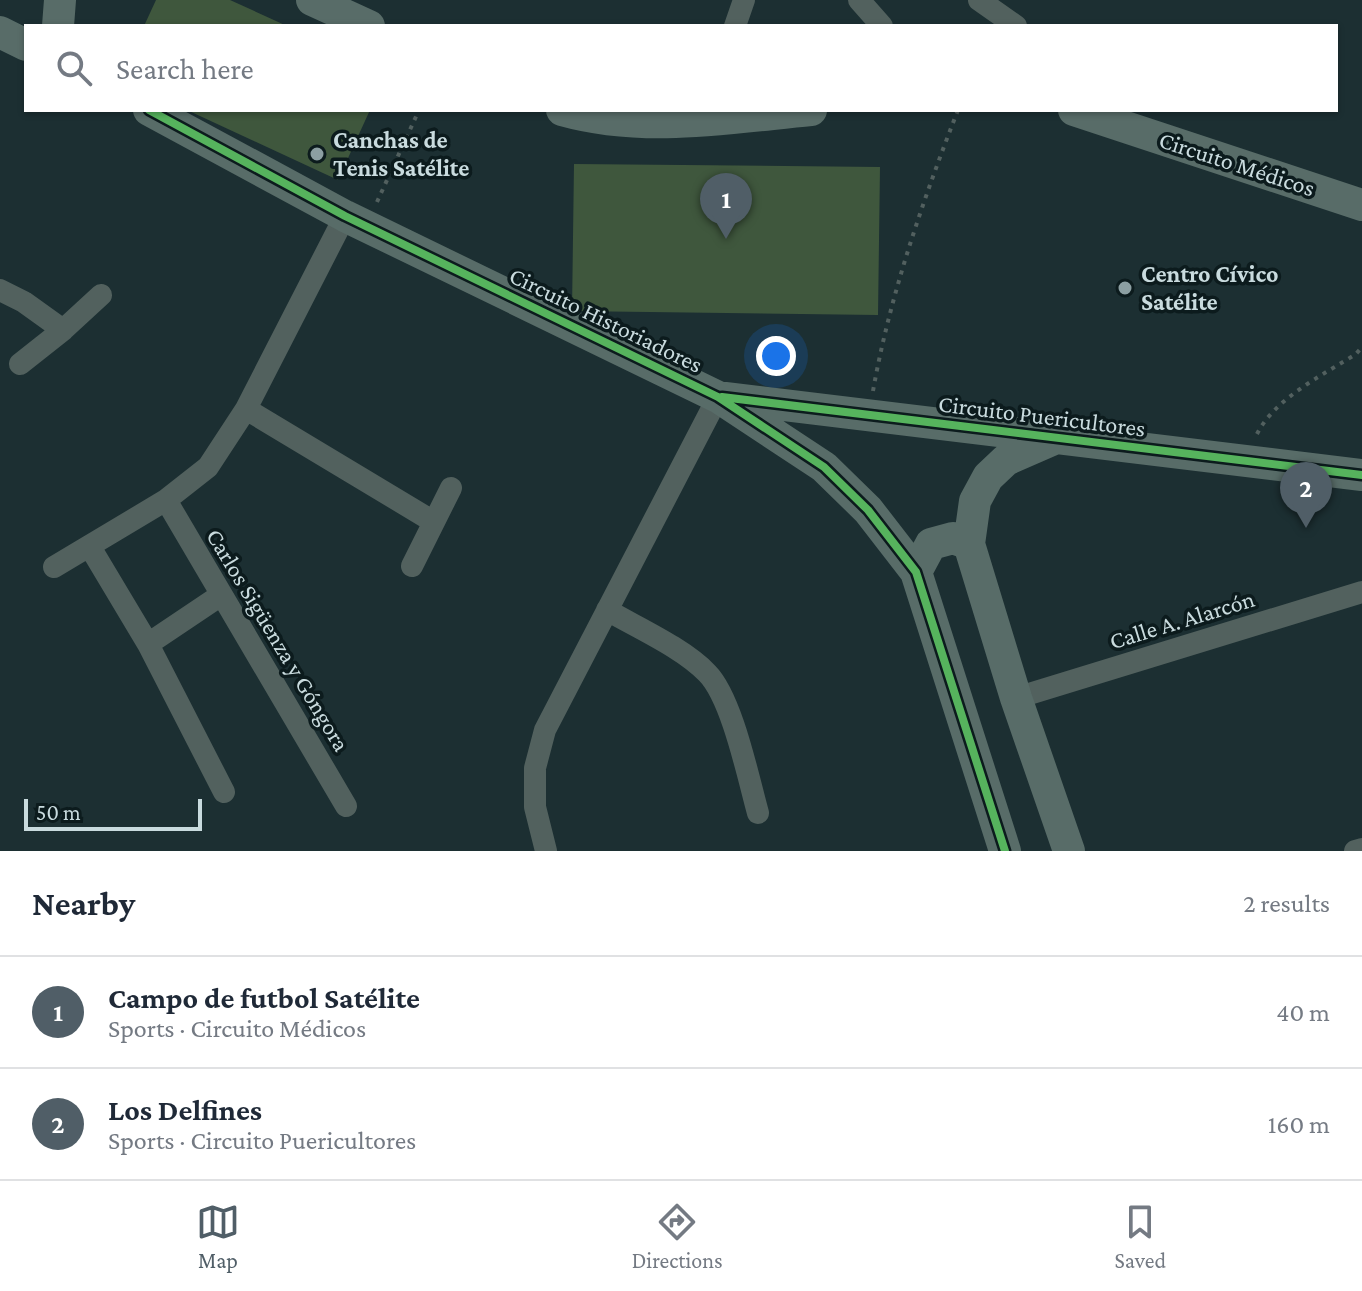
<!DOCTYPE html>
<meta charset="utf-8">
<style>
:root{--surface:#fff;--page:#f2f2f3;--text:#1f2937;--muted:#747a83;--line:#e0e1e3;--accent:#505e67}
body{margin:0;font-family:"Crimson Pro",serif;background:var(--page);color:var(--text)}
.scale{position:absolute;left:24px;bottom:20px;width:178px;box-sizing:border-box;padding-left:8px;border:4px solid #c9dbde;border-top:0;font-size:22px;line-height:28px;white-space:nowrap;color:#c9dbde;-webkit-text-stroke:6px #0c1b1d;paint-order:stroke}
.you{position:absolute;left:776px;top:356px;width:28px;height:28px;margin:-20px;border:6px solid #fff;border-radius:50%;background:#1a73e8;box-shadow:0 0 0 12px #1a73e833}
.badge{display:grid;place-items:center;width:52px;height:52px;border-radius:50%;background:var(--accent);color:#fff;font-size:26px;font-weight:700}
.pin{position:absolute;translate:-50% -66px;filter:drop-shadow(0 2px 4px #0008)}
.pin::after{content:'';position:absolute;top:42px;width:28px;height:24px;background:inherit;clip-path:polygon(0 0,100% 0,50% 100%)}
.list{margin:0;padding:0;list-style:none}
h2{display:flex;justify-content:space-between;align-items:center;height:104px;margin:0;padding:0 32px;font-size:34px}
h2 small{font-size:26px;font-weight:400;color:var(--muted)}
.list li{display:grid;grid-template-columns:52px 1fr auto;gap:24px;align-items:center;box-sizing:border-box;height:112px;padding:0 32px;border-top:2px solid var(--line)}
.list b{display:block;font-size:30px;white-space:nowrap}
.list p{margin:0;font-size:26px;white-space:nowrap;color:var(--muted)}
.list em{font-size:26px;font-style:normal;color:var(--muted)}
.icon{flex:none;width:44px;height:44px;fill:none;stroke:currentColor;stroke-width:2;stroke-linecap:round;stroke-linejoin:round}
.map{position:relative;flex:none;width:1362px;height:851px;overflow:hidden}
.search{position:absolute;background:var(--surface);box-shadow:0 2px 6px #0004;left:24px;right:24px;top:24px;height:88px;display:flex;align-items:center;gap:20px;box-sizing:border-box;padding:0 28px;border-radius:0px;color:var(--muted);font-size:30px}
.sheet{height:328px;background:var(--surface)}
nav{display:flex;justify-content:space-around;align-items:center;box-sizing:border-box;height:112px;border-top:2px solid var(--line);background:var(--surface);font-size:22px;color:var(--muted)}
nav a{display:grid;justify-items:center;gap:4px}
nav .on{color:var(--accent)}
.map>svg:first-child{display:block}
.green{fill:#3f573d}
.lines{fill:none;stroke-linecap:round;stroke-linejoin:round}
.path{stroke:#52605f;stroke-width:4;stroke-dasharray:4 6;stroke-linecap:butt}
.street{stroke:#52615e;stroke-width:22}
.secondary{stroke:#586c68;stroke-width:32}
.cycleway-casing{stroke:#0c1b1d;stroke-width:13}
.cycleway{stroke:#56b35d;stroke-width:8}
.poi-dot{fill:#8c9fa2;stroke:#0c1b1d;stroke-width:3}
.labels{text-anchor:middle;stroke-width:7;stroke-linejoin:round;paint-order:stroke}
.poi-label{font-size:24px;font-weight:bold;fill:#c9dbde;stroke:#0c1b1d;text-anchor:start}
.street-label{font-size:24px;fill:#c9dbde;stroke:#0c1b1d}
</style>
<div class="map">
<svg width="1362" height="851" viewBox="0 0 1362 851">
<rect width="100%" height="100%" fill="#1c2f32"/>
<path class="green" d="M156 0H230L287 26H144Z
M187 110H370L338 180Z
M574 164 880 167 878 315 572 311Z"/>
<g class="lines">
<path class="path" d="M377 202 419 110
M873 391C890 295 923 200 958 110
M1257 434C1275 398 1323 375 1356 354L1362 347"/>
<path class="street" d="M859 0 882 26
M979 0 1016 26
M735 26 744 0
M0 290 24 302 63 330
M20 364 63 330 101 295
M246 409 434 522
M166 500 346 806
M90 547 148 644 224 792
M412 566 451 488
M54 567 166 500 208 467 246 409 345 216
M607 610C638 628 683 648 707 673 732 698 748 777 758 813
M148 644 221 595
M1016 698 1362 592
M546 851 535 807V768L545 730 718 397
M1355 851 1362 849"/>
<path class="secondary" d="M312 0 369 26
M58 26 60 0
M0 32 26 45
M149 110 345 216 718 397 824 467 868 510 916 572 1005 851
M562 110C644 133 728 118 811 110
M1074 110 1362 205
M725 398 1362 475
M1056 438 1006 460 988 477 975 501 969 544 1016 698 1069 851
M916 572 931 544 953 538 969 544"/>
<defs>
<path id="cycleway" d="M149 110 345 216 718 397 824 467 868 510 916 572 1005 851
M722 397 1362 475"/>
</defs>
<use href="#cycleway" class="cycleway-casing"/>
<use href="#cycleway" class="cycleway"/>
</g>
<g class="poi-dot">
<circle cx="317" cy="154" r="8"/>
<circle cx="1125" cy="288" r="8"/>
</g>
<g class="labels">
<g class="poi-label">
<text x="333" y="148">Canchas de<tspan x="333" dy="28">Tenis Satélite</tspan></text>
<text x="1141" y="282">Centro Cívico<tspan x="1141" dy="28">Satélite</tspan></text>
</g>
<g class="street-label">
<text transform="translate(1237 164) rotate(18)" y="8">Circuito Médicos</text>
<text transform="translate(606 320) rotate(26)" y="8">Circuito Historiadores</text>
<text transform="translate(1042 416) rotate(7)" y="8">Circuito Puericultores</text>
<text transform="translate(1182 620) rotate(-17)" y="8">Calle A. Alarcón</text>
<text transform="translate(278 640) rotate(59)" y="8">Carlos Sigüenza y Góngora</text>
</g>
</g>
</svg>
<div class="scale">50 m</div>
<div class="you"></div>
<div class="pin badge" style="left:726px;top:239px">1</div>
<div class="pin badge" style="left:1306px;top:528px">2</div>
<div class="search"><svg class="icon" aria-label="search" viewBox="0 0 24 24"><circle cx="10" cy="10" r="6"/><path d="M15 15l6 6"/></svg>Search here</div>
</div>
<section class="sheet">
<h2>Nearby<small>2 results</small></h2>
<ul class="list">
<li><span class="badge">1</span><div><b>Campo de futbol Satélite</b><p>Sports · Circuito Médicos</p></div><em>40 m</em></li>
<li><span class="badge">2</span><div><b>Los Delfines</b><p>Sports · Circuito Puericultores</p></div><em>160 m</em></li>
</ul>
</section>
<nav>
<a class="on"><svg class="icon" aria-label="map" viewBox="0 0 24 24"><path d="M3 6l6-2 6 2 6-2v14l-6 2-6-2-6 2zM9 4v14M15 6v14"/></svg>Map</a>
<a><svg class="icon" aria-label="directions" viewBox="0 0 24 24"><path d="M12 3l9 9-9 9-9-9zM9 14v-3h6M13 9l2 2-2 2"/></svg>Directions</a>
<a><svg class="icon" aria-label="saved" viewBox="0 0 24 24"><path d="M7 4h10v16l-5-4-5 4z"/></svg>Saved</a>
</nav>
